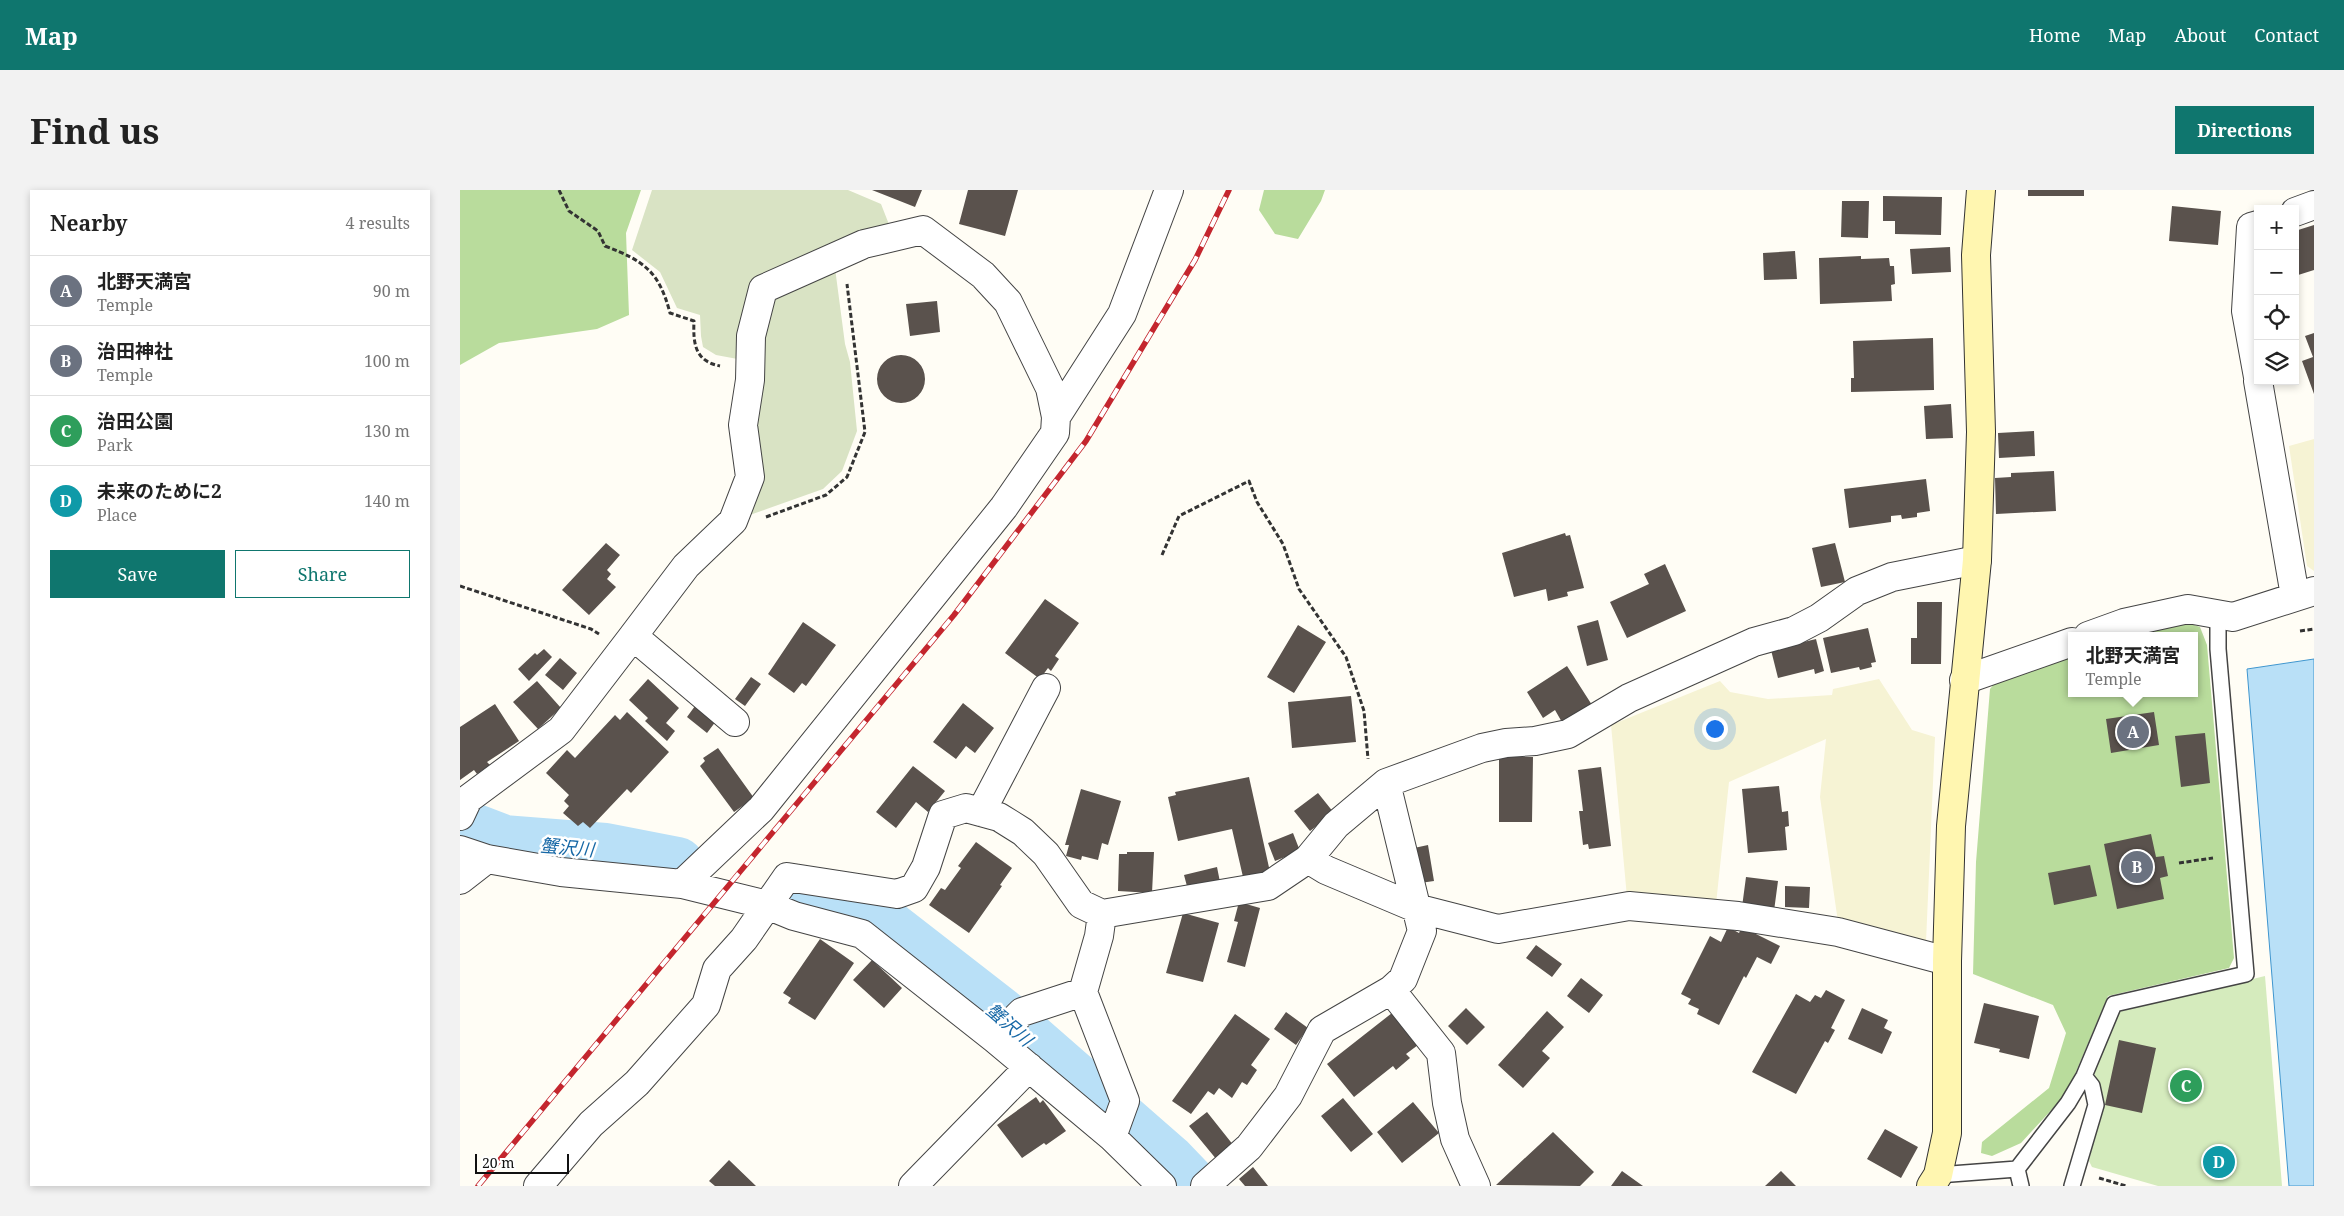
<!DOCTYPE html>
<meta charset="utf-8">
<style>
:root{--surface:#fff;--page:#f2f2f2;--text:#222;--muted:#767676;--line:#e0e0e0;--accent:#0f766e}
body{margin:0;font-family:"Noto Serif","Noto Sans JP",serif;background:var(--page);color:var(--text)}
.controls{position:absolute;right:15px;top:15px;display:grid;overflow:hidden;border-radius:0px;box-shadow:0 2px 8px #0003}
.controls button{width:45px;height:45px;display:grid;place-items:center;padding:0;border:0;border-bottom:1px solid var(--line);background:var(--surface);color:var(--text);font:25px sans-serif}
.scale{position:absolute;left:15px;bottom:12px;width:94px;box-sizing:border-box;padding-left:5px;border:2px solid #111;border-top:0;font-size:14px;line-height:18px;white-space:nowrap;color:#111;-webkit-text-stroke:4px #fff;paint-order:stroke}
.you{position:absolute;left:1254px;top:538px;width:18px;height:18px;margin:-12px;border:4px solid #fff;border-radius:50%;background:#1a73e8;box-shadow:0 0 0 8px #1a73e833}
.badge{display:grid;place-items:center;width:32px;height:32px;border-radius:50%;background:var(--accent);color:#fff;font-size:16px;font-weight:700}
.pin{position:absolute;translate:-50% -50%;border:2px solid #fff;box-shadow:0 1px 5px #0006}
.popup{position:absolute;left:1608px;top:442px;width:130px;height:65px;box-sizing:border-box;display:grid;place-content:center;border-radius:0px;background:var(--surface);filter:drop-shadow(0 1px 4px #0005);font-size:16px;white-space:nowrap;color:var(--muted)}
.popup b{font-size:19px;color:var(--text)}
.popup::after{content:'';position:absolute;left:50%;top:100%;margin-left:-10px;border:10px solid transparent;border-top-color:var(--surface)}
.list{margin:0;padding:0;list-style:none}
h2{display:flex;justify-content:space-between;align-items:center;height:65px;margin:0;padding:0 20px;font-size:21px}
h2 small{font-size:16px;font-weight:400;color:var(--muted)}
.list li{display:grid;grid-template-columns:32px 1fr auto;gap:15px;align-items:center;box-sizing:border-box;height:70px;padding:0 20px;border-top:1px solid var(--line)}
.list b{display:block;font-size:19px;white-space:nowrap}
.list p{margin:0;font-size:16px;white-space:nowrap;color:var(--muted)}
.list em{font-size:16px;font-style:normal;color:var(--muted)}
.actions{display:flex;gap:10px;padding:15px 20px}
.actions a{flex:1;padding:11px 0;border:1px solid var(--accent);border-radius:0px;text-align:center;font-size:18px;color:var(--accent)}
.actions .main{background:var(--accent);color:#fff}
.icon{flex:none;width:28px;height:28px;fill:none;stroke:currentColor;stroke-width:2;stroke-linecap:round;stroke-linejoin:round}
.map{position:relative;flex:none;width:1854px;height:996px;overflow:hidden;border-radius:0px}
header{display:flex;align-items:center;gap:30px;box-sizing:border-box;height:70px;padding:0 25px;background:var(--accent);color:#fff}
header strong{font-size:24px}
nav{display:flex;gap:28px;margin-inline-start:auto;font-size:18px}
.intro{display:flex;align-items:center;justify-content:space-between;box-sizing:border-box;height:120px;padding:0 30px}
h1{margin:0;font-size:35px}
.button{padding:12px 22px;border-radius:0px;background:var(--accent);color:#fff;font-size:18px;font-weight:700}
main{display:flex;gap:30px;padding:0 30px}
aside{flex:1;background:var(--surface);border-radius:0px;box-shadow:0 2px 8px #0003}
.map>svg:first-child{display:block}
.farmland{fill:#f6f3d4}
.green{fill:#d5ebbd}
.forest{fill:#b9dc9c}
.cemetery{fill:#d9e3c4}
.water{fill:#b9e0f7;stroke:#3f96cf}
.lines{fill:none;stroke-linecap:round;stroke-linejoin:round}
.river{stroke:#b9e0f7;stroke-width:56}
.building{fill:#5a524d}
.lane-casing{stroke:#444;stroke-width:18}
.street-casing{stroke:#444;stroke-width:30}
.secondary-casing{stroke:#333;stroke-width:30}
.path{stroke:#333;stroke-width:3;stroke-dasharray:5 2.5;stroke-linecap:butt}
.lane{stroke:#fff;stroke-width:15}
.street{stroke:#fff;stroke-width:28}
.secondary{stroke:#fff6b0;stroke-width:28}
.rail-casing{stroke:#c4262e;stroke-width:5.5}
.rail{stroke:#fff;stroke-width:4;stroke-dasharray:11;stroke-linecap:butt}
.labels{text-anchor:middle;stroke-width:5;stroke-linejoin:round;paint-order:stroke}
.water-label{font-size:18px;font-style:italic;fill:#1768a6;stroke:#fff}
</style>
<header>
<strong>Map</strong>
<nav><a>Home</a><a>Map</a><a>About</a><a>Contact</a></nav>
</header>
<div class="intro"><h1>Find us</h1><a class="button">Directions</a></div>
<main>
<aside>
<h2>Nearby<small>4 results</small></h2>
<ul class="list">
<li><span class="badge" style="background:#6b7280">A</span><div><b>北野天満宮</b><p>Temple</p></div><em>90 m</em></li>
<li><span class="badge" style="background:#6b7280">B</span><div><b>治田神社</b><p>Temple</p></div><em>100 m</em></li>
<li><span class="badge" style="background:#2e9e5b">C</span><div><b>治田公園</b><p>Park</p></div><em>130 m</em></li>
<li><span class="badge" style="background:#0f9aa8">D</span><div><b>未来のために2</b><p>Place</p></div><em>140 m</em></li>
</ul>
<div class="actions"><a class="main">Save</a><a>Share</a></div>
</aside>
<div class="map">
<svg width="1854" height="996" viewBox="0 0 1854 996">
<rect width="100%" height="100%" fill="#fffdf5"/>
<path class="farmland" d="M1854 249V381L1847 376 1829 256Z
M1419 489 1452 540 1475 547 1466 752 1378 732 1360 607 1366 549 1269 592 1256 714 1167 707 1151 535 1260 491 1270 502 1308 509 1372 505 1373 499Z"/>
<path class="green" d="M1805 786 1822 996H1698L1632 977 1629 971 1642 914 1633 878 1658 822Z"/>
<path class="forest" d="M0 0H181L166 43 169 125 137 139 39 153 0 175Z
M804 0H865L861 11 838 49 815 44 799 20Z
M1725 432 1740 437 1747 455 1774 768 1769 778 1648 806 1607 903 1561 953 1532 966 1521 963 1522 952 1589 898 1606 843 1593 815 1513 784 1516 672 1530 499 1534 494 1612 465V503H1734V446H1665Z"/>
<path class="cemetery" d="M192 0H388L421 14 430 37 299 90 283 170 256 165 243 157 241 146 240 125 217 118 200 82 172 60Z
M375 78 385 154 390 172 397 241 382 281 363 299 287 326 302 148 314 108Z"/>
<path class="water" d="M1854 469V996H1829L1787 479Z"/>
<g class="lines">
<path class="river" d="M0 636 44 653 145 661 217 675
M346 709 415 728 541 826 707 971 731 996"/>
</g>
<path class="building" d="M412 0H462L455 17Z
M508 0H558L545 46 499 34Z
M1568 0H1624V6H1568Z
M1423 6 1482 7 1481 45 1435 44V31H1423Z
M1382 11H1409L1408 48 1381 47Z
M1712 16 1761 21 1758 55 1709 51Z
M1854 35V80L1835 86V41Z
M1490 57 1491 82 1452 84 1450 59Z
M1335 61 1337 89 1304 90 1303 63Z
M1401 66V69L1429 68 1430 76H1434L1435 94 1431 95 1432 111 1360 114 1359 68Z
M477 111 480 142 450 146 446 114Z
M1854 143V204L1842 171 1853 167 1845 146Z
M1473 148 1474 200 1391 202V188H1394L1393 151Z
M417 189a24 24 0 1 1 48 0a24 24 0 1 1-48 0Z
M1491 214 1493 248 1466 249 1464 216Z
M1574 241 1575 266 1539 268 1538 243Z
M1594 281 1596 321 1536 324 1535 288 1551 287V283Z
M1466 289 1470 321 1457 323V327L1442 329 1441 325 1431 326V332L1389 338 1384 299Z
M1105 343 1106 346 1110 345 1124 398 1107 402 1108 406 1088 411 1086 399 1054 407 1042 363Z
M146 353 160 365 147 380 151 384 147 389 156 397 129 425 102 400Z
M1375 353 1385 392 1361 397 1352 358Z
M1205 374 1226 421 1167 448 1150 412 1189 394 1184 384Z
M585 409 619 433 595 466 599 469 591 481 588 478 580 489 545 463Z
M1457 412H1482L1481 474H1451V448H1457Z
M1138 430 1148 470 1127 476 1117 436Z
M343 432 376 455 346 496 342 493 334 503 308 484Z
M838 435 866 452 834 503 807 487Z
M1408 438 1416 472 1411 473 1412 477 1400 480 1399 477 1371 483 1363 448Z
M1356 449 1364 481 1355 484 1354 479 1318 488 1311 460Z
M84 459 92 467 69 491 58 479 75 463 77 465Z
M100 468 117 483 103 500 85 485Z
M1107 476 1132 515 1103 534 1095 520 1083 528 1067 502Z
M291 487 301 494 285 516 275 509Z
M188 489 219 518 206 533 215 541 207 551 185 531 188 528 169 510Z
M77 491 101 518 78 539 53 512Z
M891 506 896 552 832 558 828 512Z
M503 513 534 538 515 563 506 556 496 569 473 552Z
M35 514 59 551 27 572 30 575 17 584 14 580 0 590V537Z
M235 516 256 531 247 543 227 527Z
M167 522 209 562 171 603 167 599 130 638 123 632 118 636 103 623 109 616 104 611 109 605 86 583 107 560 115 568 155 525 160 530Z
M1694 522 1699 555 1651 563 1646 529Z
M1745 543 1750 593 1721 597 1715 546Z
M258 558 294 608 274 622 240 576 245 571 243 568Z
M1039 567H1073L1072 632H1039Z
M453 576 485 601 468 622 456 612 436 638 416 622Z
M1141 577 1151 656 1129 659 1128 654 1123 655 1119 621H1123L1118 580Z
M789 587 810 682 783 687 772 639 718 651 708 607 716 605 715 602Z
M1319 596 1322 622 1328 621 1329 636 1325 637 1327 660 1288 663 1282 599Z
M621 599 661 611 648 655 642 653 638 670 622 666 621 670 606 666 609 655H605Z
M858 603 874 623 850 641 834 621Z
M833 643 840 661 815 671 808 653Z
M1691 644 1696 667 1704 666 1708 686 1700 688 1704 709 1657 719 1644 654Z
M516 652 552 678 540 695 542 696 509 743 469 715 481 698 485 700 501 678 498 676Z
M968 655 974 691 960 693 954 658Z
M667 662H694L692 703 658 701 659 664H667Z
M1630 675 1637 706 1594 715 1588 683Z
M757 677 760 692 728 700 724 685Z
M1286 687 1318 691 1314 721 1282 717Z
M1325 696 1350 697 1349 718 1325 717Z
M779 712 800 718 785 777 767 772 778 732 774 731Z
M723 723 759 733 743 792 706 783Z
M1268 737 1279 743 1282 737 1320 756 1311 774 1297 767 1286 788 1284 786 1259 835 1237 824 1239 819 1228 814 1231 809 1221 804 1250 746 1261 752Z
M360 749 394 773 355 830 328 813 331 808 323 803Z
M1076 755 1102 774 1092 787 1066 768Z
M412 770 442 798 424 818 393 790Z
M1121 788 1143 805 1129 823 1107 806Z
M1366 800 1385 810 1371 838 1375 840 1368 853 1365 851 1336 904 1292 882 1336 804 1350 812 1355 805 1361 808Z
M1524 813 1579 826 1569 869 1539 862 1540 859 1514 853Z
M1006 818 1025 837 1007 855 988 836Z
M1402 818 1428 830 1424 838 1432 842 1422 864 1388 849Z
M1087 821 1104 837 1082 861 1090 868 1063 898 1038 875Z
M826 822 848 838 836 855 814 839Z
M932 823 958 855 946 864 950 868 936 880 933 876 894 907 867 874Z
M775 824 810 849 791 875 797 880 787 895 782 892 772 908 759 898 754 905 748 901 731 924 712 911Z
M1659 850 1696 858 1682 923 1645 915Z
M576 907 580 913 583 910 606 941 586 955 584 953 562 968 537 935Z
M883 908 913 944 891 962 861 926Z
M953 912 979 943 942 973 917 942Z
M747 922 774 956 757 970 729 936Z
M1425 939 1458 957 1441 988 1407 969Z
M1093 942 1134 982 1120 996 1036 995Z
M269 970 296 996H255L249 991Z
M793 977 808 996H785L779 989Z
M1162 981 1183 996H1151Z
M1321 981 1336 996H1305Z"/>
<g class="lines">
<defs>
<path id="lane" d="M1557 979 1608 913 1624 886 1654 814 1786 784 1758 459V424
M1478 985 1557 979 1561 996
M1612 996 1636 915 1632 896 1624 886"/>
<path id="street" d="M1835 22 1854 15
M1798 35 1791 37 1786 121 1798 187
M1798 191 1835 406
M596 227 662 124 709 0
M1628 446 1664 433 1728 419 1773 427 1854 401
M1504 490 1612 452
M521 622 586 498
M0 626 8 609 101 540 173 446
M0 660 27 669 101 682 222 694 307 715 334 726 402 744 535 849 652 947 702 996
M848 669 866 680 956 718 1038 739 1169 716 1278 726 1378 742 1487 771
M0 690 27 669
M222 694 301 619 544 317 595 243 596 227 590 198 548 112 523 85 463 40 404 54 303 99 291 146 290 190 283 235 290 287 273 331 226 376 173 446 275 532
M642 724 639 746 623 802 665 911 652 947
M931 800 981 863 987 913 995 949 1016 996
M535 849 562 822 623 802
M78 996 131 934 177 893 246 815 257 779 284 749 327 687 437 704 454 698 466 677 483 625 506 618 539 627 563 642 586 664 621 714 642 724 808 696 848 669 876 635 926 593 1022 558 1046 553 1075 551 1108 544 1169 508 1294 452 1334 441 1359 428 1397 401 1432 387 1517 370
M453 996 569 877
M745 996 789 957 828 906 862 840 931 800 943 789 962 741 926 593"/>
<path id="secondary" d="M1471 996 1478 985 1487 943V771L1491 636 1517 370 1521 242 1516 65 1521 0"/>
</defs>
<use href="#lane" class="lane-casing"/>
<use href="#street" class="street-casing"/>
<use href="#secondary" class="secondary-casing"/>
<path class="path" d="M99 0 109 21 138 41 145 56C184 71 199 81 210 123L234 131C233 154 235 171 260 176
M306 327 366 305 387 287 405 242 387 94
M702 365 719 326 789 291 797 312 823 354 839 399 886 467 904 521 908 569
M0 396 131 439 139 444
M1840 441 1854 439
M1719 673 1753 668
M1639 988 1666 996"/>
<use href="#lane" class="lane"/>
<use href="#street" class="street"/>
<use href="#secondary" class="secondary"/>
<defs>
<path id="rail" d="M18 996 494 425 626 251 735 70 769 0"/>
</defs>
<use href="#rail" class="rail-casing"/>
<use href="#rail" class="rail"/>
</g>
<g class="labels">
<g class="water-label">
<text transform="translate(107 658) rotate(5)" y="6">蟹沢川</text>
<text transform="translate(549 835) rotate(41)" y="6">蟹沢川</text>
</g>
</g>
</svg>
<div class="controls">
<button>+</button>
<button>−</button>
<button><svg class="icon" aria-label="locate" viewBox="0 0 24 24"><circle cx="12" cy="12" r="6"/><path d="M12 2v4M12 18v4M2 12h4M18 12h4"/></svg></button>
<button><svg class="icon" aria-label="layers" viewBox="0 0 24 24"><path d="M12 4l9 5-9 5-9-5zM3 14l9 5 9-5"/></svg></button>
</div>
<div class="scale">20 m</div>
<div class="you"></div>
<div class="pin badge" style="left:1673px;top:542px;background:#6b7280">A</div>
<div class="popup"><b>北野天満宮</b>Temple</div>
<div class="pin badge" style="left:1677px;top:677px;background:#6b7280">B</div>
<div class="pin badge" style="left:1726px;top:896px;background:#2e9e5b">C</div>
<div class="pin badge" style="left:1759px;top:972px;background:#0f9aa8">D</div>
</div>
</main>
